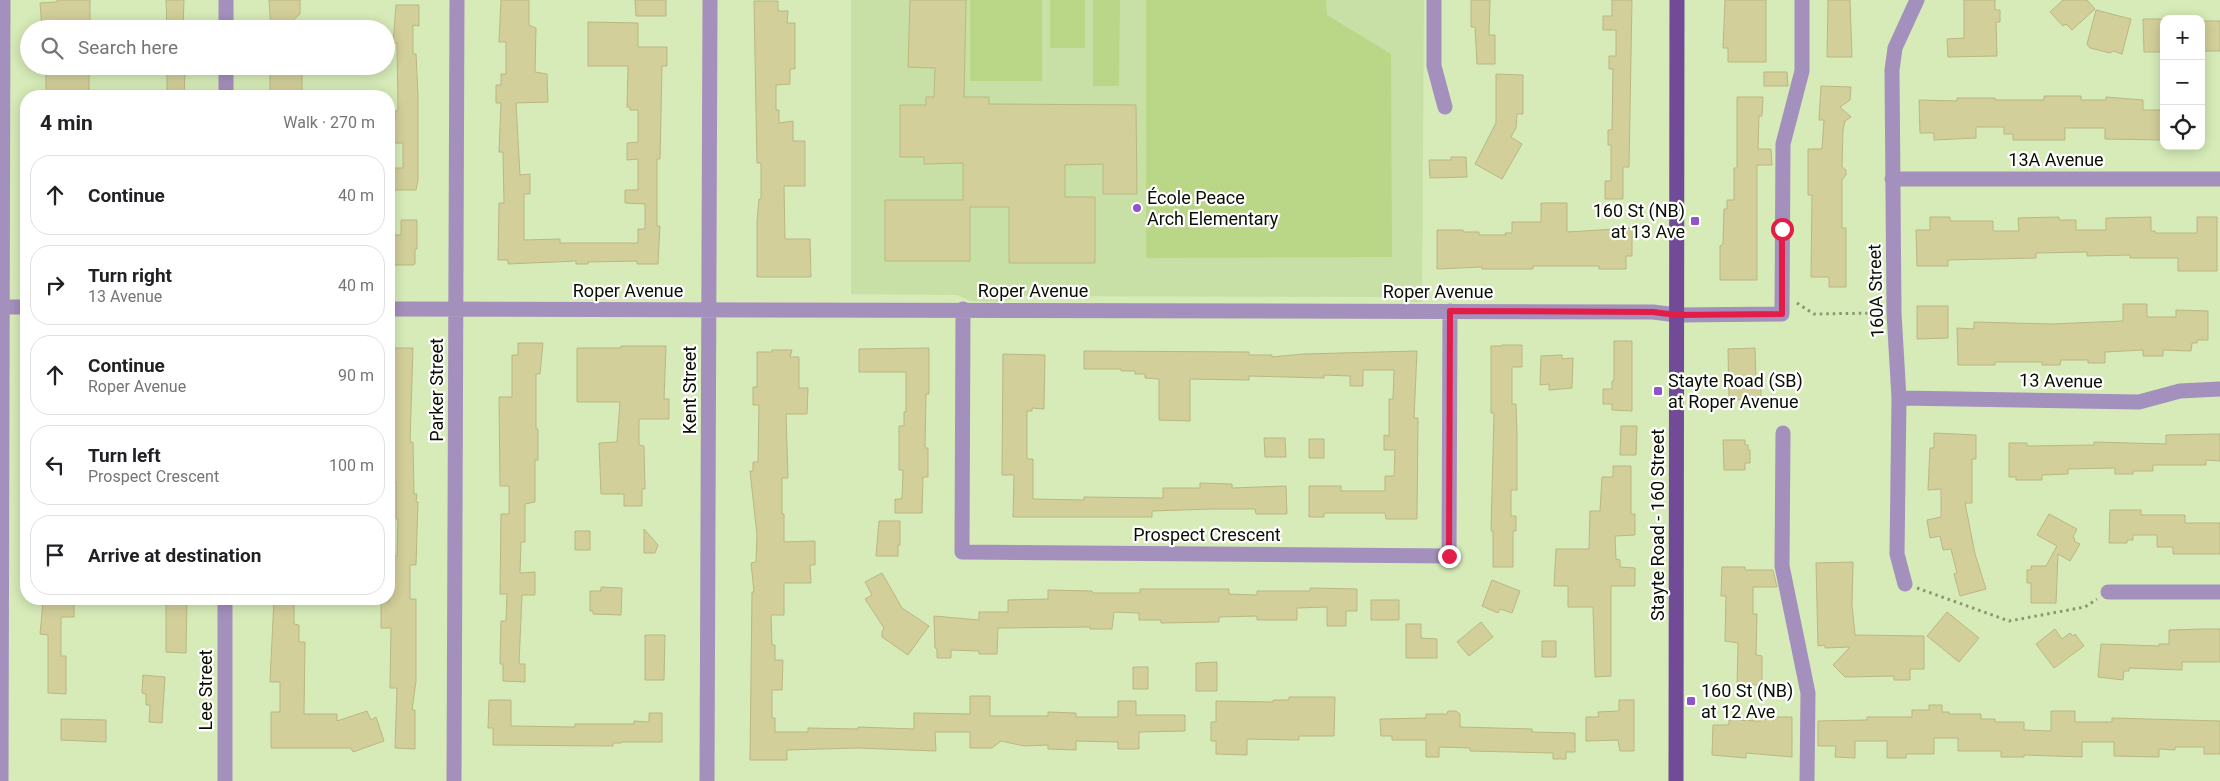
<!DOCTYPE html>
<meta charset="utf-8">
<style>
:root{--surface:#fff;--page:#f6f6f6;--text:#202124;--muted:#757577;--line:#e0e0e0}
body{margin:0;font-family:Roboto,sans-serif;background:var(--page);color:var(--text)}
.controls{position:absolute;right:15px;top:15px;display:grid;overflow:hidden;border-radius:10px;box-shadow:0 2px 12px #0003}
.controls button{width:45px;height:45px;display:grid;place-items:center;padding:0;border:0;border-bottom:1px solid var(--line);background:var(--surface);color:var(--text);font:25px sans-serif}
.stop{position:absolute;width:15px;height:15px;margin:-11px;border:4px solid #e11d48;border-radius:50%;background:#fff}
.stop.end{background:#e11d48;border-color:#fff;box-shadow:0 1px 5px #0008}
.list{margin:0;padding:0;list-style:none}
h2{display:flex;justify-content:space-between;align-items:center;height:65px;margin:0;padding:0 20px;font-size:21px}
h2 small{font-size:16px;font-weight:400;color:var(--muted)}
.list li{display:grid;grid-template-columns:32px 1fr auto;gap:15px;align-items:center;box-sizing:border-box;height:80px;margin:0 10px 10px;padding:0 10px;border:1px solid var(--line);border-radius:20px}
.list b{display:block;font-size:19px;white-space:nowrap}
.list p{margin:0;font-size:16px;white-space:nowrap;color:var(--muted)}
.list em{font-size:16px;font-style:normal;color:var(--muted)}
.icon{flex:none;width:28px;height:28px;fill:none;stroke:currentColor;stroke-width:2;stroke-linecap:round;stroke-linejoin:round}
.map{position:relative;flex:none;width:2220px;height:781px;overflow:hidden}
.search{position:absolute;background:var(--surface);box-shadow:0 2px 12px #0003;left:20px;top:20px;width:375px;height:55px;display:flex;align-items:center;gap:12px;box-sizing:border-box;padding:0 18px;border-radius:28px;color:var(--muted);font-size:19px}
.panel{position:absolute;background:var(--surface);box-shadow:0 2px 12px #0003;left:20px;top:90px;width:375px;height:515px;border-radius:20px}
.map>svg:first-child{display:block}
.built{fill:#c8dfa6}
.green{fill:#b9d786}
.building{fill:#d2cf9a;stroke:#bab782}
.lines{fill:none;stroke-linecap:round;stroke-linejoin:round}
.path{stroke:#889772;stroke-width:3;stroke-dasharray:2.5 4;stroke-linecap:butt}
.minor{stroke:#a490bc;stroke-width:15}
.major{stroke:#714a98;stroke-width:15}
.route{stroke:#e11d48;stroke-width:6}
.poi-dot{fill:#9053c9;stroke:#fff;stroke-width:2}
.labels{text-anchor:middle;stroke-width:4.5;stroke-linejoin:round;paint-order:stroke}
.street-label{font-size:18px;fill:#090f01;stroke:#fff}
.poi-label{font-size:18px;fill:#090f01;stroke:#fff;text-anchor:start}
</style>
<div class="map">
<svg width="2220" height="781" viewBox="0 0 2220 781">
<rect width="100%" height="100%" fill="#d6ebb8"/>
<path class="built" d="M851 0H1424L1422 302H1404L1390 297 1023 296 1001 302 971 301 957 295 851 294Z"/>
<path class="green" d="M970 0H1042V81H970Z
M1050 0H1085V48H1050Z
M1093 0H1120L1119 86H1093Z
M1146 0H1326L1327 15 1391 54 1392 257 1146 258Z"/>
<path class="building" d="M57 0H90V29H42L40 3 57 2Z
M166 0H184L183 29H167Z
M269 0H300V14L291 22V29H271Z
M501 0H529V25L536 28 535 72 547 74 548 102 516 103 520 175 530 174V194H524V240L560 239V243H638V229H645V204L625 203V190H638V159L627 160V143L638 142V110H630V107H627L628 66H588V22L638 23V47H667V66H662L660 159H657V226H660L658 264H637V261L588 262V264H576V261L508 264V260H498L499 203H504L503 152H499L501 103H496V85H501V74H506V42H499Z
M635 0H666V16H636Z
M910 0H966L964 97H989V104L1136 105 1137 194H1103V164L1065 165V197H1095V263H1009V207H970V261H885V200H963V163L924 164V157H900V105H926V97H934L935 68 908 67Z
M1471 0H1490L1489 35H1495V64H1477L1475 27H1471Z
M1612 0H1632L1629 167H1623V199H1605V181H1611V145H1608V130H1612L1613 69H1609V56H1616V30H1603V16H1612Z
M1725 0H1766V62H1728V48H1723Z
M1828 0H1850L1852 57H1827Z
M1964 0H1995V10H2000V22H1996L1997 56 1948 57 1947 39 1964 38Z
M2063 0H2087L2095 9 2072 30 2066 24 2063 26 2050 12Z
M754 1H778V11H788L787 23H795V69H790V84L776 85V110H779V123L793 121V141H805V186H784L785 239H810L811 277H757V221L759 199H761V163H757Z
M396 5H419V26L413 25V54H416L418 95V180L416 190H389V168H403V143H394L395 111H398L397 43H393Z
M2096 10 2131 19 2122 54 2113 51 2110 53 2090 48 2087 44Z
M2143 19H2164V52H2144Z
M2203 21H2220V51H2203Z
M270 70H302V96H270Z
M89 71V96H46V72Z
M1764 72H1787L1788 86H1764Z
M167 73H185L184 96H167Z
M1496 74 1523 75V114H1517L1516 128 1511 137 1522 144 1502 179 1475 164 1496 123Z
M1821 86 1851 87 1850 100 1840 107 1851 117 1845 121 1843 130 1842 167 1846 170V175L1842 180V228H1846V287H1829V277H1811L1812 195H1808V149H1822L1824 120H1819Z
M2044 96H2081V100H2106V97L2143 100V110H2164V140L2105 139V128H2065V140H2013V134H2004V127H1976V138L1934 140V133H1920L1919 100 1957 101V98H1995V100H2044Z
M1737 97H1763L1762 116H1759L1758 149H1771L1772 165H1757V280H1720V246L1723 244 1724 209H1727V200H1734V168H1737Z
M1451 157H1466L1467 177 1430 178 1429 160H1451Z
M1541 203H1567V232L1632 228V256H1626V269H1599V266H1533V269H1482V267L1437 269V230H1463V232H1479V235H1506L1505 233H1512V222H1541Z
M1930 217H1950V221H1993V231H2019L2018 218 2059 217V220H2076V230H2106V218L2151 217V231H2155V233H2197V217H2217V271H2178V258H2130V255L2087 256V252L2036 253V258L1948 260V266H1917L1916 230H1930Z
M401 220H417V249H415V264L413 265H394V235H401Z
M2123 304H2147V317H2176V310L2208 311V340H2197V343H2192L2191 351 2163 350V356H2143V350L2105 352V363H2088V360H2061L2060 365H2042V362H1995V365H1958L1957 328 1974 329V322L2051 324 2123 321Z
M1917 306H1948V338L1917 339Z
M1614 341H1632V411L1612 410V404H1603V389H1612V381H1614Z
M518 343H543L540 374H536V429H538V460H535V502L525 504V542H521L520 573 535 572V595H522L519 664H525V682L503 681V664H500L501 621H506L507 594H500L501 514H509V486H500L499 397H512V355H518Z
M1502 345H1522V367H1512V404H1516L1517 435V490H1511V516H1516V531H1513V567H1493V531H1491L1494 413H1491V346H1502Z
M621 346H666L664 399H669V419H639V445L644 446 645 489H642V506H624V494H601L599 443 617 442 620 402H577V348H621Z
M389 348H413L410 442H413L414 494H417L416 502H418L416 565H410V599H416V681L412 710H415V749L395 748 397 688H390L391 628H381V602H389V556H397L398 519H396V482H389Z
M929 348V394H926L925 448H928V477H923L922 513H895V499H902L903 470H899V426H904V412H906V372H859V349Z
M1755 348 1756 381H1761V399L1729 400 1728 349Z
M772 350H792L790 357H799V388H808L807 414H786L788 478H782V514H784V542L815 541V565H810L811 583H784V615H771L772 645H775V660H783L782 690H772V718H775V732H808V728L858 729V727L914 729V713L970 714V696H990V716H1048V712L1076 713V717H1118V701H1136V715H1185V731L1139 732V749H1118V742L1076 741V750L1048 749V745L1024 746 1001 741 992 748H970V732H935L936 751 857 748 787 750V760H750L752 592H754L751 563 756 562 757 535 750 471H753V462H758L759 405H753V387H757V352H772Z
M1084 351 1249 352V355H1272V357L1303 354 1417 351 1414 418H1418L1417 519H1386L1385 513H1324V517H1309V486H1341V491H1385V476H1394L1395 450H1384V435L1389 436V399H1393L1394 370H1363V386H1350V376L1324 375V378L1249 376V380L1190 379V421L1159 420V379L1145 378V374H1135V371H1121V369H1084Z
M1003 354 1045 355 1044 409 1032 408V411H1027V459H1033V499L1084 500V497L1163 498V488H1200V483L1232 484V488L1286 486 1287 514H1256L1255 509H1212L1152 511V517H1013L1014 475H1002Z
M1562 355V359L1573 358 1572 388 1549 390V384L1540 385 1541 356Z
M1621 426H1637L1636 455H1620Z
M1934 433 1976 435V459H1972V503H1965L1975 554 1986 589 1960 596 1954 574 1957 573 1951 549 1943 550 1940 536 1930 538 1927 520 1941 517V489L1928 490 1930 448H1934Z
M2220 434V461L2206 460V465H2153V471H2133V474H2115V468L2068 469V474L2042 475V480H2016V477H2009V443H2027V446L2094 445V442L2166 444V435Z
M1264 438H1285L1286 457H1265Z
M1309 439H1324V458H1309Z
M1723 440H1745V445H1748V450H1750V463H1745V470H1724Z
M1613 466H1631V514H1635V535L1615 536 1616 559 1620 560V567L1635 568V586H1611V676L1595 677 1593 607H1568V586H1554L1556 549H1589L1590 511H1600L1602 477H1613Z
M2110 510H2141V515H2185V523H2220V554H2173V547H2157V535H2133V540H2127V543H2109Z
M2049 514 2077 529 2073 537 2075 539 2074 541 2080 544 2070 561 2058 554 2056 603H2031V583H2027V570H2031V566H2046L2057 546 2037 535Z
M879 521H900V545H898V556H876Z
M644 529 658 545 655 553H644Z
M575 531H590V550H575Z
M1853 562 1852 605 1855 635 1924 636V669H1910V680H1894V676L1845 677 1833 665 1850 647 1825 648V645L1818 646 1816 563Z
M1722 567H1745V570H1773L1777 587H1753V614H1757L1756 655 1762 656V685H1737L1738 643 1725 641 1726 596H1721Z
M882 573 902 608 929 626 908 655 882 637V632L884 628 865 599 872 595 865 582Z
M1492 580 1520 591 1512 613 1500 609 1498 613 1482 606Z
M601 587 622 588 621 615 593 614V611H590V591H601Z
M1310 588 1357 589V611H1346V626H1327V607L1297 608V620H1257V616L1219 617V622L1161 623V620H1139V613L1114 612 1112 629H1090V627L998 628 997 654H979V651L951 650V658H937V649L935 648 934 616 979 620V612H1008V600L1048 599V590L1092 591 1093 593H1140V589H1229V594L1257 595V591H1310Z
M166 599H187L186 653 166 652Z
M274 599H294V624L299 625V642H305L304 714H337V721L367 711 371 720 376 717 384 741 353 752 351 748H271V712H280V682H270Z
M1371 600H1399V620H1371Z
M74 601V617H61V656H66V694L48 693V635L40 634 43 602Z
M1947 612 1979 638 1959 662 1927 636Z
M1481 622 1493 637 1469 656 1457 642Z
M1406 624H1421V638L1437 639V658H1406Z
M2055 629 2062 639 2070 633 2073 636 2075 634 2084 646 2054 668 2036 644Z
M2204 629H2220V662H2182V670L2129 668V671H2124L2123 680 2098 677 2101 644 2159 646V644H2169V630Z
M645 635H665L664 680H645Z
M1542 641H1556V657H1542Z
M1217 662V691H1196V663Z
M1133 667H1148V689H1133Z
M143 675 165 677 162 723 149 722 150 705H146V694L142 693Z
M1289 697H1335L1334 736H1299V740L1247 739V755L1216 754V741H1211V722H1216V701L1273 702V700H1289Z
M489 700H511V726L575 727V724H634V721L649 722V713H662V742H621V743H613V746L493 745V728H488Z
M1619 700H1634V751H1620L1618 740 1586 741V717H1599L1598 712 1619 711Z
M1929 705H1942V712H1949V714H1981V719H1995V722H2024V730L2051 731V711H2075V722H2112V718L2220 721V754H2204V747H2175V750L2159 749V757L2114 756V742H2082V757L2024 755V757H2001V751H1958V738H1934V754H1906V758H1887V741H1855V758L1835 757 1836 746H1818V721L1867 720V717H1912V710H1929Z
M1448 711H1456L1460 714V727L1532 729V732L1575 733V752H1566V759H1553V753L1470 751V748L1439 747V757H1426V740H1392V736H1381L1380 719 1426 718V714H1447Z
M1761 717H1792V757L1746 753V758L1712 755 1713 725H1729V720L1761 721Z
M61 719 106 720V742L61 740Z"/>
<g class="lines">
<path class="path" d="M1797 303 1814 314 1880 313
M1917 588 2009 621 2085 607 2097 599"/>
<path class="minor" d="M1434 0V66L1445 107
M226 29V0
M226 96V66
M1892 179H2220
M0 307H26
M389 309 1653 312 1677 315 1782 314 1783 144 1802 71V0
M963 309 962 552 1449 556 1450 311
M1899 398 2139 402 2180 391 2220 389
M1783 433 1782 566 1808 693 1807 781
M1905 584 1897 554 1899 398 1894 313 1892 70 1895 48 1917 0
M2108 592H2220
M1 781 3 0
M225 781V599
M454 781 457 0
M707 781 710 0"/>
<path class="major" d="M1676 781 1677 0"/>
</g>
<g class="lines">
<path class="route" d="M1449 556 1450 311 1653 312 1677 315 1782 314V229"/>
</g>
<g class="poi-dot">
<circle cx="1137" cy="208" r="5"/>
<rect x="1690" y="216" width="10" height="10" rx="2.5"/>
<rect x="1653" y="386" width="10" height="10" rx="2.5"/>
<rect x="1686" y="696" width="10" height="10" rx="2.5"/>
</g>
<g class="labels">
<g class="street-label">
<text x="2056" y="166">13A Avenue</text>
<text x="628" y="297">Roper Avenue</text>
<text x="1033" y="297">Roper Avenue</text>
<text transform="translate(1876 291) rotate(-92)" y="6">160A Street</text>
<text x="1438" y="298">Roper Avenue</text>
<text transform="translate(2061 381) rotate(1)" y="6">13 Avenue</text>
<text transform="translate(437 390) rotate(-90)" y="6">Parker Street</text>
<text transform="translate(690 390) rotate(-90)" y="6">Kent Street</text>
<text transform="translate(1658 525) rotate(-90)" y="6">Stayte Road - 160 Street</text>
<text x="1207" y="541">Prospect Crescent</text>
<text transform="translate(206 690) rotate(-90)" y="6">Lee Street</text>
</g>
<g class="poi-label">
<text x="1147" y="204">École Peace<tspan x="1147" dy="21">Arch Elementary</tspan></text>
<text x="1685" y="217" text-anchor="end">160 St (NB)<tspan x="1685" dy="21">at 13 Ave</tspan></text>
<text x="1668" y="387">Stayte Road (SB)<tspan x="1668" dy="21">at Roper Avenue</tspan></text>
<text x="1701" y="697">160 St (NB)<tspan x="1701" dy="21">at 12 Ave</tspan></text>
</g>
</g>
</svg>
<div class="controls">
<button>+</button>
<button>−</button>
<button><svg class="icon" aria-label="locate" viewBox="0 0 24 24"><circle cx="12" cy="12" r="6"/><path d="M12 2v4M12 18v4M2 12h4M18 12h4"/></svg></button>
</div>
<div class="stop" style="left:1782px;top:229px"></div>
<div class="stop end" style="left:1449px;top:556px"></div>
<div class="search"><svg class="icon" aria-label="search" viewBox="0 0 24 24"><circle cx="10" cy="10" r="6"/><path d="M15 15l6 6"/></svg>Search here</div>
<section class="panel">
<h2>4 min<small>Walk · 270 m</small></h2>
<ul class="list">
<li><svg class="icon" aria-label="ahead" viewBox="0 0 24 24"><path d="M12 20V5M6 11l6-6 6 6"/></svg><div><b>Continue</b></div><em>40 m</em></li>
<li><svg class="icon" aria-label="right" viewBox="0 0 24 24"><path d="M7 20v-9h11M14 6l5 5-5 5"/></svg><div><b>Turn right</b><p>13 Avenue</p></div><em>40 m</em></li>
<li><svg class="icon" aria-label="ahead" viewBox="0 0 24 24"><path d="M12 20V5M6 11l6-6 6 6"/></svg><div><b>Continue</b><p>Roper Avenue</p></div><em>90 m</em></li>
<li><svg class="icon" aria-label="left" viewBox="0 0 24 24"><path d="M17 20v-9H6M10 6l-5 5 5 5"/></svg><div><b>Turn left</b><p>Prospect Crescent</p></div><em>100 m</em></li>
<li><svg class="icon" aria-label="arrive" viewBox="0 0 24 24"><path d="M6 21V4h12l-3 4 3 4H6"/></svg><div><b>Arrive at destination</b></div></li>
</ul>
</section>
</div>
